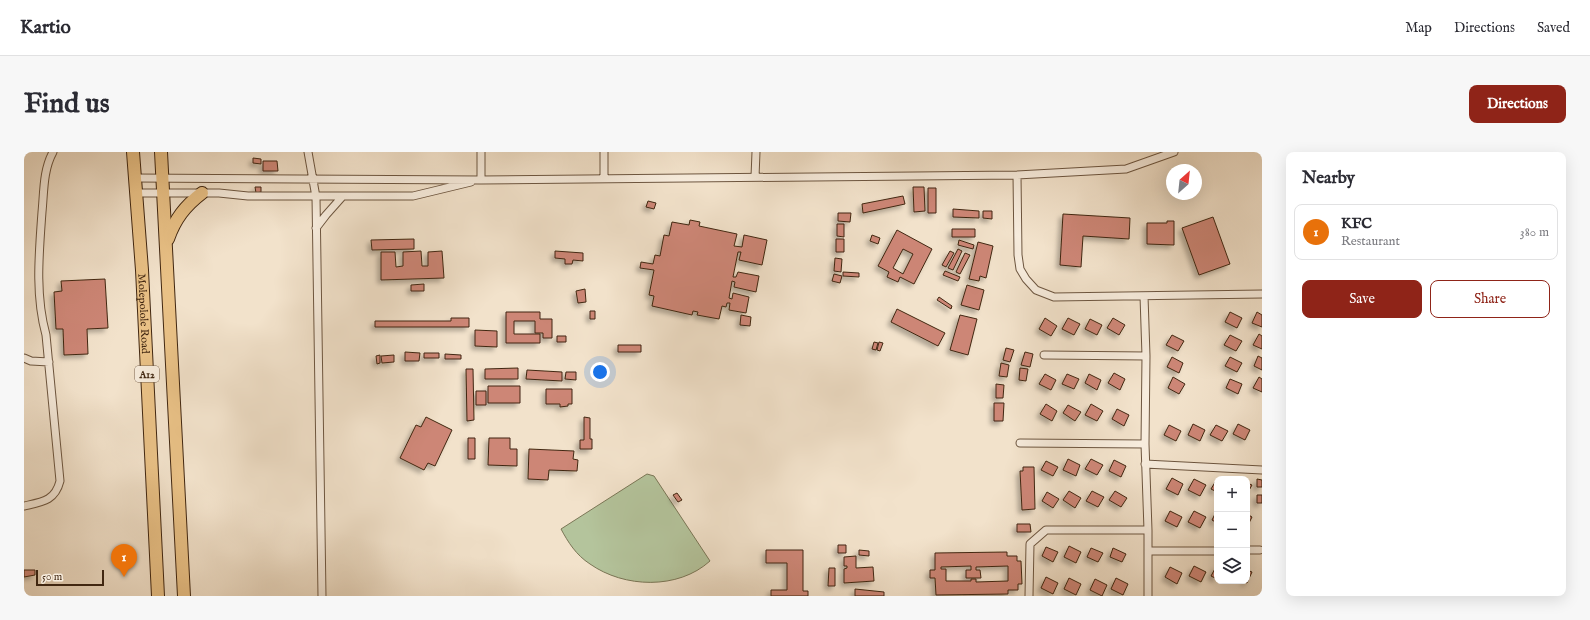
<!DOCTYPE html>
<meta charset="utf-8">
<style>
:root{--surface:#fff;--page:#f7f7f7;--text:#2b2b33;--muted:#7c7c81;--line:#e1e1e2;--accent:#8f2418}
body{margin:0;font-family:"IM FELL English",serif;background:var(--page);color:var(--text)}
.controls{position:absolute;right:12px;bottom:12px;display:grid;overflow:hidden;border-radius:8px;box-shadow:0 4px 16px #0002}
.controls button{width:36px;height:36px;display:grid;place-items:center;padding:0;border:0;border-bottom:1px solid var(--line);background:var(--surface);color:var(--text);font:20px sans-serif}
.compass{position:absolute;left:1142px;top:12px;width:36px;height:36px;border-radius:50%;background:var(--surface);box-shadow:0 4px 16px #0002;rotate:27deg}
.scale{position:absolute;left:12px;bottom:10px;width:68px;box-sizing:border-box;padding-left:4px;border:2px solid #412711;border-top:0;font-size:11px;line-height:14px;white-space:nowrap;color:#412711;-webkit-text-stroke:3px #f7ecdd;paint-order:stroke}
.you{position:absolute;left:576px;top:220px;width:14px;height:14px;margin:-10px;border:3px solid #fff;border-radius:50%;background:#1a73e8;box-shadow:0 0 0 6px #1a73e833}
.badge{display:grid;place-items:center;width:26px;height:26px;border-radius:50%;background:var(--accent);color:#fff;font-size:13px;font-weight:700}
.pin{position:absolute;translate:-50% -33px;filter:drop-shadow(0 1px 2px #0008)}
.pin::after{content:'';position:absolute;top:21px;width:14px;height:12px;background:inherit;clip-path:polygon(0 0,100% 0,50% 100%)}
.list{margin:0;padding:0;list-style:none}
h2{display:flex;justify-content:space-between;align-items:center;height:52px;margin:0;padding:0 16px;font-size:17px}
h2 small{font-size:13px;font-weight:400;color:var(--muted)}
.list li{display:grid;grid-template-columns:26px 1fr auto;gap:12px;align-items:center;box-sizing:border-box;height:56px;margin:0 8px 8px;padding:0 8px;border:1px solid var(--line);border-radius:8px}
.list b{display:block;font-size:15px;white-space:nowrap}
.list p{margin:0;font-size:13px;white-space:nowrap;color:var(--muted)}
.list em{font-size:13px;font-style:normal;color:var(--muted)}
.actions{display:flex;gap:8px;padding:12px 16px}
.actions a{flex:1;padding:9px 0;border:1px solid var(--accent);border-radius:8px;text-align:center;font-size:14px;color:var(--accent)}
.actions .main{background:var(--accent);color:#fff}
.icon{flex:none;width:22px;height:22px;fill:none;stroke:currentColor;stroke-width:2;stroke-linecap:round;stroke-linejoin:round}
.map{position:relative;flex:none;width:1238px;height:444px;overflow:hidden;border-radius:8px}
header{display:flex;align-items:center;gap:24px;box-sizing:border-box;height:56px;padding:0 20px;background:var(--surface);border-bottom:1px solid var(--line)}
header strong{font-size:19px}
nav{display:flex;gap:22px;margin-inline-start:auto;font-size:14px}
.intro{display:flex;align-items:center;justify-content:space-between;box-sizing:border-box;height:96px;padding:0 24px}
h1{margin:0;font-size:28px}
.button{padding:10px 18px;border-radius:8px;background:var(--accent);color:#fff;font-size:14px;font-weight:700}
main{display:flex;gap:24px;padding:0 24px}
aside{flex:1;background:var(--surface);border-radius:8px;box-shadow:0 4px 16px #0002}
.map>svg:first-child{display:block}
.green{fill:#b4c49c;stroke:#7a7656}
.building{fill:#cd8676;stroke:#412711;fill-rule:evenodd;filter:url(#shadow)}
.lines{fill:none;stroke-linecap:round;stroke-linejoin:round}
.street-casing{stroke:#6d5640;stroke-width:9}
.primary-casing{stroke:#412711;stroke-width:14}
.street{stroke:#f7ecdd;stroke-width:7}
.primary{stroke:#e9c186;stroke-width:12}
.labels{text-anchor:middle;stroke-width:3.5;stroke-linejoin:round;paint-order:stroke}
.shield{fill:#f7ecdd;stroke:#78624e;stroke-width:1}
.shield-label{font-size:10px;font-weight:bold;fill:#412711}
.street-label{font-size:11px;fill:#412711;stroke:#f7ecdd}
</style>
<header>
<strong>Kartio</strong>
<nav><a>Map</a><a>Directions</a><a>Saved</a></nav>
</header>
<div class="intro"><h1>Find us</h1><a class="button">Directions</a></div>
<main>
<div class="map">
<svg width="1238" height="444" viewBox="0 0 1238 444">
<defs>
<filter id="shadow"><feDropShadow dx="-3.5" dy="3.5" stdDeviation="2" flood-color="#0004"/></filter>
</defs>
<rect width="100%" height="100%" fill="#f2e2cb"/>
<filter id="stains"><feTurbulence type="fractalNoise" baseFrequency=".005" numOctaves="4"/><feColorMatrix values="0 0 0 0 .2 0 0 0 0 .09 0 0 0 0 .02 0 0 0 .5 -.17"/></filter>
<radialGradient id="worn" r=".72"><stop offset=".6" stop-color="#630" stop-opacity="0"/><stop offset="1" stop-color="#630" stop-opacity=".3"/></radialGradient>
<path class="green" d="M623 322 630 324 686 409C654 438 600 436 566 412 552 403 544 390 537 377Z"/>
<path class="building" d="M229 6 237 7V12L229 11Z
M239 9H253L254 19H239Z
M231 35H237V40L232 41Z
M889 35H900L901 59 890 60Z
M904 36H912V61H904Z
M879 44 881 52 839 61 838 52Z
M624 49 632 51 630 57 622 55Z
M929 57 955 59V66L929 65Z
M959 59H968V67L959 66Z
M814 61H827L826 70 814 69Z
M1039 62 1106 66 1105 87 1059 84 1057 115 1036 113Z
M1189 65 1206 112 1175 123 1158 76Z
M666 68 676 70 675 74 713 82 710 94 718 95 720 83 743 88 738 113 715 108 717 100H714L709 125H712L714 120 735 124 732 140 710 135 711 130 708 129 705 146 708 147 709 141 725 145 722 161 705 158 706 151H703L702 155 698 154 695 167 673 163 674 160 669 159 668 163 628 154 630 144 625 143 630 118 616 116 617 110 629 112 631 103 636 104 640 83 645 84 648 70 665 73Z
M1143 69H1150V93L1123 92V71H1143Z
M813 72H820V85L813 84Z
M928 77H951V85H928Z
M873 78 908 97 890 132 876 125 874 130 863 125 865 120 854 114ZM879 97 889 102 879 122 869 116Z
M848 83 856 86 854 92 846 89Z
M390 87V97L348 98 347 88Z
M812 87H820V100H812Z
M935 88 950 93 949 97 934 93Z
M954 90 969 94 962 126 956 124 955 129 945 127Z
M934 97 938 99 929 118 924 116Z
M397 99 398 114H404V100L418 99 420 126 357 128V100H371L372 115 379 114V100Z
M531 99 559 101V109L549 108 548 112H541V107L531 106Z
M926 99 930 101 922 115 918 113Z
M941 101 946 103 936 122 932 120Z
M811 106 818 107 817 120 810 119Z
M921 119 936 125 934 129 919 123Z
M819 120 835 121V125L819 124Z
M810 122 818 124 816 131 808 129Z
M81 127 84 176 63 177 64 202 40 203 39 177H32L30 140 38 139 37 129Z
M400 132V139H387V133Z
M943 133 960 138 955 158 937 153Z
M561 137 562 150 554 151 552 139Z
M915 145 928 154 927 157 913 148Z
M873 157 921 181 914 194 867 170Z
M566 159H571V167H566Z
M482 160H516V167H528V186H519V181H511V169H490V182H516V191H482Z
M1206 160 1218 166 1213 176 1201 170Z
M1233 160 1238 163V175L1228 171Z
M717 163 727 165 726 174 716 173Z
M936 163 953 167 944 203 926 198Z
M427 166H445V175H351V169H427Z
M1021 166 1033 174 1027 184 1015 177Z
M1044 166 1056 172 1050 183 1038 177Z
M1089 166 1101 173 1095 183 1083 176Z
M1066 167 1078 173 1073 183 1061 177Z
M451 178 473 179V195L451 194Z
M1235 182 1238 184V197L1229 193Z
M1148 183 1160 189 1154 199 1142 193Z
M1206 183 1218 189 1212 199 1200 193Z
M533 184H542V190H533Z
M850 190 854 191 852 198 848 197Z
M855 190 859 191 856 199 853 198Z
M594 193H617V200H594Z
M982 196 990 198 986 210 979 208Z
M381 200 396 201 395 209H381Z
M1001 200 1009 202 1006 215 997 213Z
M400 201H415V206H400Z
M421 202 437 203V207H421Z
M356 203V211L353 212 352 204Z
M370 203V210L358 211 357 204Z
M1234 204 1238 206V218L1230 214Z
M1148 205 1159 211 1155 221 1143 215Z
M1206 205 1218 211 1213 220 1201 214Z
M977 211 985 213 983 225 975 224Z
M494 216V227H461V217Z
M996 216 1004 217 1002 229 995 228Z
M442 217H449L450 268 443 269Z
M503 218 538 220V229L502 227Z
M542 220H552V228L541 227Z
M1090 221 1101 227 1096 238 1084 231Z
M1021 222 1032 228 1027 238 1015 232Z
M1043 222 1055 227 1050 237 1038 232Z
M1065 222 1077 228 1073 238 1061 231Z
M1149 225 1161 232 1155 242 1144 236Z
M1235 225 1238 227V240L1229 236Z
M1206 227 1218 232 1214 242 1202 236Z
M972 232 980 233 979 246H972Z
M464 234H496V251H464Z
M522 237H548V252H544V254L536 255V252H522Z
M452 239H462V253H452Z
M970 251H980L979 269H970Z
M1022 252 1033 259 1028 269 1016 262Z
M1067 252 1079 259 1073 269 1061 263Z
M1044 253 1057 260 1051 269 1039 261Z
M1093 257 1105 263 1100 274 1088 267Z
M402 265 428 278 411 314 404 311 400 318 376 306 392 273 397 275Z
M560 265 566 266V287H568V297H556V288H560Z
M1169 272 1181 278 1176 289 1164 283Z
M1214 272 1226 278 1221 288 1209 282Z
M1145 273 1157 279 1152 289 1140 283Z
M1192 273 1204 279 1198 289 1186 283Z
M444 286H451V307H444Z
M465 286H486V297H493V314L464 313Z
M505 297 550 299 549 307 554 308 553 319 525 318 524 328 504 327Z
M1044 307 1056 313 1052 324 1039 318Z
M1067 307 1079 313 1073 323 1061 317Z
M1090 308 1102 314 1097 325 1085 319Z
M1022 309 1034 315 1029 324 1017 318Z
M999 315H1010L1011 357 998 358 996 319H999Z
M1148 326 1159 332 1154 343 1142 337Z
M1170 327 1182 333 1176 344 1164 338Z
M1193 327V340L1187 337Z
M1233 327 1238 328V335H1233Z
M1223 331 1228 333 1223 342Z
M1045 339 1057 346 1051 356 1039 348Z
M1068 339 1080 345 1074 355 1062 349Z
M1091 339 1103 346 1097 355 1085 348Z
M1023 340 1035 347 1029 356 1018 349Z
M653 341 658 348 654 350 649 343Z
M1233 343H1238V351H1233Z
M1193 358V371L1188 368Z
M1146 359 1158 365 1153 375 1141 369Z
M1170 359 1182 365 1176 376 1164 370Z
M1223 362 1228 365 1223 375Z
M993 372H1006L1007 380H993Z
M814 393H822V401H814Z
M1045 394 1057 400 1052 411 1040 405Z
M1022 395 1034 400 1029 410 1018 404Z
M1067 396 1079 401 1074 410 1063 405Z
M1089 396 1102 402 1098 410 1086 405Z
M742 398H779V439H784V444H747V438H763V411H742Z
M835 398 845 399V404L835 403Z
M983 400V404H993V409H997L998 432H994V438H984V442L912 443 911 426H906V418H911V401ZM947 414V418H942V426H957L956 418H952V415L984 414V429L952 430V427H947V429H922V417H917V415Z
M832 404V416L849 415 850 429 820 431V417L823 416V414H820V405Z
M1193 413V427L1187 424Z
M1170 414 1182 420 1177 430 1165 424Z
M1146 415 1158 421 1153 432 1141 425Z
M805 416H811V434H804Z
M0 418H11V423L0 425Z
M1223 418 1228 420 1223 431 1219 429H1223Z
M1022 425 1034 431 1029 442 1017 436Z
M1045 426 1057 432 1052 443 1040 437Z
M1092 426 1104 432 1099 443 1087 437Z
M1071 427 1083 433 1078 444 1066 438Z
M831 437 860 440V444H831Z"/>
<g class="lines">
<defs>
<path id="street" d="M284 0 292 45 298 444
M993 23 994 103 996 117 1002 127 1012 138 1030 145 1238 142
M731 25 732 0
M111 26 457 28 993 23 1102 17 1150 0
M580 27V0
M457 28V0
M112 41H195L224 44H389L447 30
M292 76 302 63 318 45
M1120 144 1122 204 1121 292 1124 378V444
M1020 203 1122 204
M0 206 7 209 25 210
M996 291 1121 292
M1121 312 1238 318
M0 354C18 350 31 349 36 329L22 183C11 143 15 102 18 60 20 40 19 18 29 0
M1223 398H1236
M1124 399H1193
M1005 444 1006 392 1022 378H1124"/>
<g id="primary">
<path id="s1" d="M109 0 118 118 134 444"/>
<path d="M137 0 160 444"/>
<path d="M144 87C151 67 161 54 178 41"/>
</g>
</defs>
<use href="#street" class="street-casing"/>
<use href="#primary" class="primary-casing"/>
<use href="#street" class="street"/>
<use href="#primary" class="primary"/>
</g>
<g class="labels">
<rect class="shield" x="111" y="214" width="24" height="16" rx="3"/>
<g class="shield-label">
<text x="123" y="226">A12</text>
</g>
<g class="street-label">
<text dy="4" stroke="none"><textPath href="#s1" startOffset="162">Molepolole Road</textPath></text>
</g>
</g>
<rect width="100%" height="100%" filter="url(#stains)"/>
<rect width="100%" height="100%" fill="url(#worn)"/>
</svg>
<div class="controls">
<button>+</button>
<button>−</button>
<button><svg class="icon" aria-label="layers" viewBox="0 0 24 24"><path d="M12 4l9 5-9 5-9-5zM3 14l9 5 9-5"/></svg></button>
</div>
<svg class="compass" viewBox="-18 -18 36 36"><path d="M0-13l5 13h-10z" fill="#e53935"/><path d="M0 13l5-13h-10z" fill="#7c7c81"/></svg>
<div class="scale">50 m</div>
<div class="you"></div>
<div class="pin badge" style="left:100px;top:425px;background:#e8710a">1</div>
</div>
<aside>
<h2>Nearby<small></small></h2>
<ul class="list">
<li><span class="badge" style="background:#e8710a">1</span><div><b>KFC</b><p>Restaurant</p></div><em>380 m</em></li>
</ul>
<div class="actions"><a class="main">Save</a><a>Share</a></div>
</aside>
</main>
